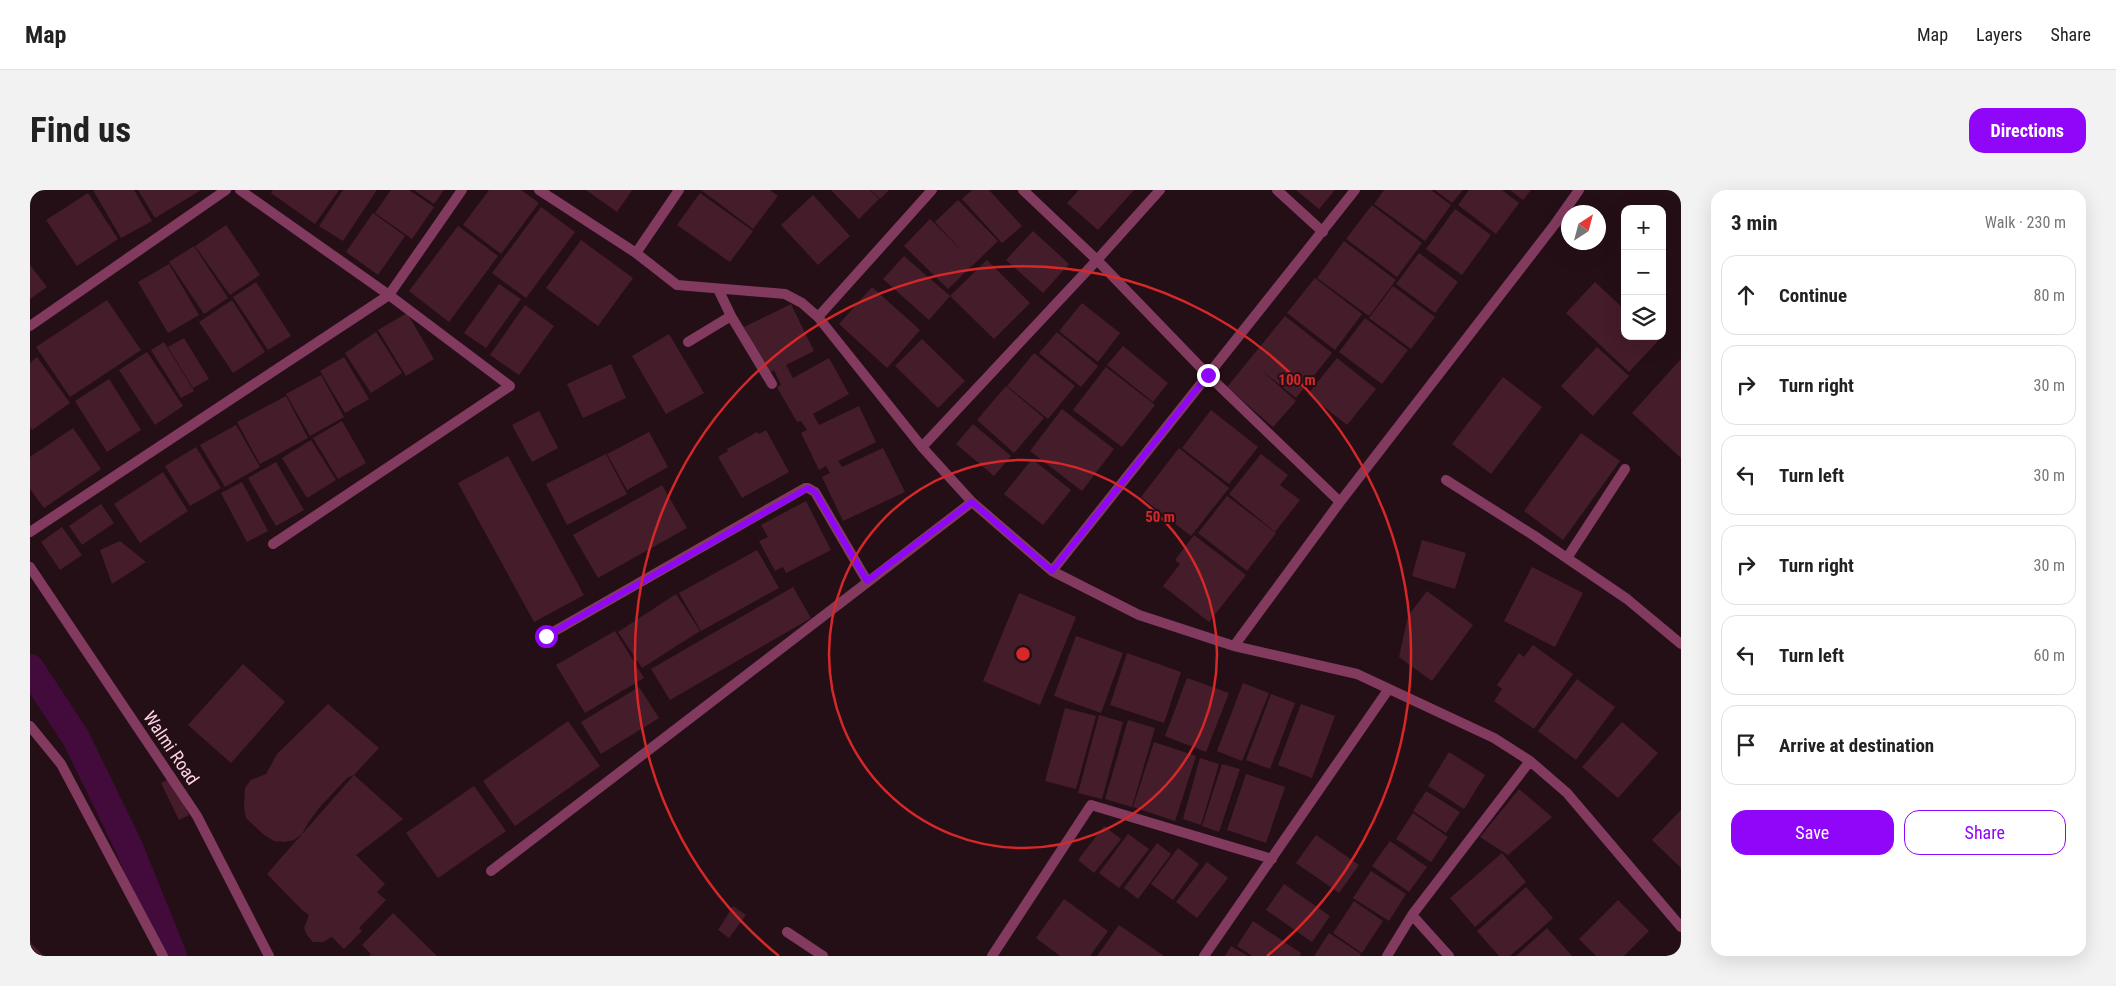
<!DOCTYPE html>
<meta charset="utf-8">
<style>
:root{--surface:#fff;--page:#f2f2f2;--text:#222;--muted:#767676;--line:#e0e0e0;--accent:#8f06f8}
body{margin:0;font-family:"Roboto Condensed",sans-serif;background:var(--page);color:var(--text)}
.controls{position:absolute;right:15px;top:15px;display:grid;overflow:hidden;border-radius:10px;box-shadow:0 5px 20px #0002}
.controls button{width:45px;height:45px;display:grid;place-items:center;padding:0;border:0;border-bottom:1px solid var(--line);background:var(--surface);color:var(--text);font:25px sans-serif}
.compass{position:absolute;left:1531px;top:15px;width:45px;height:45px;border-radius:50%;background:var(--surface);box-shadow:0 5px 20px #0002;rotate:36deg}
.stop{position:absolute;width:15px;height:15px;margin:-11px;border:4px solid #8f06f8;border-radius:50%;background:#fff}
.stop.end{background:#8f06f8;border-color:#fff;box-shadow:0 1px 5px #0008}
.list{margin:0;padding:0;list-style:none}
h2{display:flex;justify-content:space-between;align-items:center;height:65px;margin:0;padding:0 20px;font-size:21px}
h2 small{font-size:16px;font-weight:400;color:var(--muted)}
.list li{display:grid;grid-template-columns:32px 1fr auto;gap:15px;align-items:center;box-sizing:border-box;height:80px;margin:0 10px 10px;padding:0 10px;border:1px solid var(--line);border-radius:15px}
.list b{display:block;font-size:19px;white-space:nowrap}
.list em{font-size:16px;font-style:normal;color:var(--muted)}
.actions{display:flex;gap:10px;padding:15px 20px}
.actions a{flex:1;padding:11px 0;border:1px solid var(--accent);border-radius:15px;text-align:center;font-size:18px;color:var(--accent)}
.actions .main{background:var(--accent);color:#fff}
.icon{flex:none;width:28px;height:28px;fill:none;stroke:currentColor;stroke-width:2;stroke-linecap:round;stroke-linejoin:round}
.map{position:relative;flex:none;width:1651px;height:766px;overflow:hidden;border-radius:15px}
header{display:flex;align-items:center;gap:30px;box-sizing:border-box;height:70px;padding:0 25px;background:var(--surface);border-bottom:1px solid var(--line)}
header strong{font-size:24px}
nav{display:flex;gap:28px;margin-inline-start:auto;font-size:18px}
.intro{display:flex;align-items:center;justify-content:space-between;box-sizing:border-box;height:120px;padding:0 30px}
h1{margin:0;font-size:35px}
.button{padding:12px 22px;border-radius:15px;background:var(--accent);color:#fff;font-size:18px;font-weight:700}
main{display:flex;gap:30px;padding:0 30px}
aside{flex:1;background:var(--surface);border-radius:15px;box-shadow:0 5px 20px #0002}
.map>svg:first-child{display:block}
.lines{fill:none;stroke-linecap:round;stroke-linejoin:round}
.canal{stroke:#420b3c;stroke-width:28}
.building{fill:#451c29}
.minor{stroke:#823b5f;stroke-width:10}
.tertiary{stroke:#823b5f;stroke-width:10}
.route{stroke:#8f06f8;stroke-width:6}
.ring{fill:none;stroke:#d62828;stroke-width:2.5}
.labels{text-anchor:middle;stroke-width:4;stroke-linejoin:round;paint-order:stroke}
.street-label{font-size:18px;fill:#fed4e5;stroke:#250f17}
.centre{fill:#d62828;stroke:#250f17;stroke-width:2.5}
.ring-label{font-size:15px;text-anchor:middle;font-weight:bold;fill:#d62828;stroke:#250f17;stroke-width:4;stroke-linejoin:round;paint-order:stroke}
</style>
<header>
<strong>Map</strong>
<nav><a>Map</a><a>Layers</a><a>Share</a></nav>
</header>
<div class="intro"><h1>Find us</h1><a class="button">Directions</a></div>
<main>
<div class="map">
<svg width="1651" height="766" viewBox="0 0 1651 766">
<rect width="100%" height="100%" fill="#250f17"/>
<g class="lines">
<path class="canal" d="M0 478 46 548 98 655 143 766"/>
</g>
<path class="building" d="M63 0H104L122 31 91 48Z
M108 0H171L125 28Z
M243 0H309L285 34 241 3Z
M313 0H347L313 51 289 36Z
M361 0H379L404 17 382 49 345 23Z
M384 0H414L404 14Z
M459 0H491L509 13 471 64 433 35Z
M556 0H602L587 22Z
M671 0H740L748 6 723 39Z
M801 0H840L849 9 829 29Z
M841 0H859L850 9Z
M942 0H959L992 36 972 53 932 9Z
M1049 0H1104L1068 40 1037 13Z
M1266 0H1305L1289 19Z
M1354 0H1401L1421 15 1395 51 1344 14Z
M1405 0H1433L1422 13Z
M1439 0H1472L1489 13 1466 44 1428 15Z
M1480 0H1501L1493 10Z
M58 3 88 49 47 76 16 30Z
M670 3 723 41 700 72 647 35Z
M783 5 820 46 788 75 751 35Z
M928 10 968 51 918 99 874 56 900 29 934 63 905 32Z
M1342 15 1392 53 1367 87 1316 49Z
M511 17 545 42 496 108 462 83Z
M1425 19 1461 45 1432 85 1396 59Z
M343 23 375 46 348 85 316 62Z
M196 35 230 85 200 105 165 56Z
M428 36 468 66 419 132 379 101Z
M1003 41 1039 74 1013 103 976 70Z
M551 50 603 88 568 136 516 98Z
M1314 51 1366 90 1339 126 1287 88Z
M164 56 198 108 174 124 139 72Z
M1389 63 1428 92 1405 123 1366 94Z
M874 66 920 106 899 130 853 89Z
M957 70 1000 113 964 149 920 106Z
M139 74 169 125 138 143 108 92Z
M0 75 17 97 0 109Z
M1285 88 1332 124 1305 160 1257 123Z
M226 92 261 146 238 160 203 107Z
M1565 92 1595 120V146H1623L1628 151 1599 182 1536 123Z
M469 94 491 109 456 158 434 143Z
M1363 96 1405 127 1381 159 1339 128Z
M842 97 890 140 857 178 809 134Z
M77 110 111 160 40 207 6 157Z
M202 110 235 162 203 183 169 132Z
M1052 113 1090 143 1068 172 1029 141Z
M761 114 784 161 756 175 763 188 799 168 819 204 783 224 789 235 829 216 846 252 808 271 812 277 853 258 875 302 813 331 792 287 800 283 796 276 789 280 771 243 777 240 771 231 767 232 747 197 751 195 744 180 737 184 714 137Z
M495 115 524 136 489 185 460 165Z
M377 123 404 169 376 186 348 140Z
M1255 126 1302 163 1266 208 1230 179 1266 211 1243 237 1197 197Z
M1335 128 1378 160 1352 194 1309 162Z
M346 142 372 183 341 203 315 163Z
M1027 142 1068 176 1051 197 1009 163Z
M639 144 674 203 636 224 602 166Z
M154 148 179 189 163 198 138 157Z
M892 149 935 191 908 218 865 176Z
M134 152 164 201 151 208 121 160Z
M1093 156 1138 193 1123 212 1077 175Z
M1567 157 1599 186 1563 226 1531 196Z
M117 162 153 216 125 235 89 180Z
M1004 163 1045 196 1018 229 977 196Z
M7 167 40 213 2 240 0 237V173Z
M314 167 339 209 315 223 290 181Z
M1307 168 1346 199 1317 235 1278 204Z
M1651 169V268L1602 223Z
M581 174 596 208 553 228 537 194Z
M1076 177 1125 215 1092 257 1043 220Z
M291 185 314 227 280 246 256 204Z
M1473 187 1512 217 1461 284 1422 254Z
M79 189 111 240 77 262 45 211Z
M976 196 1014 228 984 263 947 230Z
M256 206 278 248 230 274 207 232Z
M1032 219 1084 259 1052 301 1000 261Z
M1181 220 1228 257 1199 294 1152 258Z
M509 221 528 258 502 272 482 235Z
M312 231 336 273 308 289 283 248Z
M943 234 981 266 964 286 926 254Z
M206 235 230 277 195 297 170 255Z
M43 238 71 279 14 318 0 299V267Z
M736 240 759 282 712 308 688 267 698 261 697 259 727 242 729 244Z
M619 242 638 277 597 300 577 264Z
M1551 243 1590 271 1533 350 1494 321Z
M281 250 306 290 277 308 252 268Z
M166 257 191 298 160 316 135 276Z
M1149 258 1199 298 1161 346 1111 307Z
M576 264 597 304 537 335 516 294Z
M1231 264 1258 285 1250 295 1270 310 1245 342 1199 304Z
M478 266 554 405 504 432 428 293Z
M1002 269 1041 300 1013 335 974 304Z
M246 272 274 320 246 336 218 288Z
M133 282 158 321 110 353 84 314Z
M212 292 238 341 217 352 191 303Z
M632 295 657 338 568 388 543 345Z
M1197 306 1246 343 1217 381 1168 343Z
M776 311 801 360 756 383 753 377 745 381 729 351 738 347 731 335Z
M71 314 84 333 52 355 39 336Z
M32 337 52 365 30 380 11 352Z
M1164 345 1216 385 1179 432 1133 396 1150 374 1145 370Z
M1392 350 1436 363 1425 399 1382 386Z
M90 351 116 372 82 394 70 360Z
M727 360 749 398 671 441 649 403Z
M1502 377 1553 403 1525 457 1474 431Z
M763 397 781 428 640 510 621 479Z
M1397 401 1443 435 1402 491 1369 467 1378 426Z
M989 403 1046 427 1010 515 953 491Z
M646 404 670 441 612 478 588 442Z
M585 441 614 488 555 523 526 475Z
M1046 446 1093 463 1071 523 1024 506Z
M1503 455 1543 484 1504 539 1464 511 1472 499 1467 495 1489 463 1494 467Z
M1097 463 1151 482 1134 533 1080 515Z
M213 474 255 512 201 573 158 535Z
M1157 488 1199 503 1176 562 1135 546Z
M1547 489 1585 517 1546 570 1508 541Z
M1213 493 1239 503 1212 571 1187 561Z
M609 497 629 528 571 564 551 532Z
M1241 504 1265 513 1240 579 1216 570Z
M298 514 349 558 324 585 373 629 326 665 355 694 347 702 356 710 329 738 332 741 314 759 302 747 293 752H283L277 745 274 738 279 725 272 720 237 684 324 585 317 588 289 618 278 633 272 644 264 650 254 652 244 651 233 644 216 628 214 617 215 598 221 590 236 584 247 564Z
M1271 514 1305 526 1282 588 1248 575Z
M1035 518 1066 526 1046 599 1015 591Z
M1069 525 1093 532 1072 609 1048 603Z
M1098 530 1125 538 1102 617 1075 609Z
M538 531 570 576 485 636 453 591Z
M1592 532 1628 563 1588 608 1552 577Z
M1124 552 1166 566 1145 631 1103 617Z
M1419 562 1455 585 1434 619 1398 596Z
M1170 568 1189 574 1171 635 1153 629Z
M1192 574 1210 579 1189 642 1172 636Z
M1216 584 1255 597 1236 653 1197 640Z
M140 588 159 625 149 630 131 593Z
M444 596 476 641 408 688 376 643Z
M1489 599 1522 627 1478 665 1450 647Z
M1396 601 1430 622 1416 643 1383 621Z
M1651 620V678L1622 650Z
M1383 623 1418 647 1401 672 1366 649Z
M1074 636 1091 649 1064 683 1048 670Z
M1098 644 1119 659 1089 698 1069 683Z
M1286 645 1329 675 1309 703 1266 673Z
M1360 651 1397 677 1379 702 1342 676Z
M1127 653 1141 664 1108 709 1094 698Z
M1148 658 1169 674 1143 710 1121 694Z
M1472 663 1496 692 1445 737 1420 708Z
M1177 672 1198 688 1167 728 1146 712Z
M1341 681 1376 704 1359 731 1323 708Z
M1254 694 1300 726 1282 752 1236 720Z
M1496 697 1523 728 1480 766H1469L1447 741Z
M1034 709 1078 741 1060 766H1030L1006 748Z
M1588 710 1619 741 1594 766H1566L1549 749Z
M1324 711 1353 731 1332 763 1303 743Z
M703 716 716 725 699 748 688 740Z
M363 723 407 766H339L341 764 332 755Z
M1223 731 1271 763 1270 766H1222L1207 756Z
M1089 735 1134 766H1067Z
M1517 738 1542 766H1486Z
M1299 743 1331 764 1330 766H1284Z
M0 752 14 766H0Z
M1201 756 1218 766H1195Z"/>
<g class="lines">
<path class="minor" d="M210 0 359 105 480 196 243 354
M509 0 606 63 647 95 755 104 772 113 788 127 892 257 942 312 1022 381 1109 425 1204 456 1327 484 1464 548 1500 571 1537 603 1651 737
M993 0 1067 70 1178 185 1310 312
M1247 0 1293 42
M606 63 649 0
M688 99 701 126 742 194
M788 127 902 0
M0 136 196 0
M658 152 701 126
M892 257 1067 70 1130 0
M1416 290 1503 345 1597 409 1651 454
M0 342 359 105 432 0
M1537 368 1595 279
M1022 381 1325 0
M516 446 775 298H778L785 302 837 391
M1204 456 1310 312 1525 34 1549 0
M461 681 942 312
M1382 725 1419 766
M757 742 793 766
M962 766 1061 615 1242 669
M1174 766 1358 500
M1357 766 1382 725 1500 571"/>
<path class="tertiary" d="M0 377 167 626 239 766
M0 536 31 574 133 766"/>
</g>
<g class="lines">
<path class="route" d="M516 446 778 298 785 302 837 391 942 312 1022 381 1178 185"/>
</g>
<g class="ring">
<circle cx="993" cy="464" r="194"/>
<path d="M749 766A388 388 0 1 1 1237 766"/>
</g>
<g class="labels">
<g class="street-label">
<text transform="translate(141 558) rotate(56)" y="6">Walmi Road</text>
</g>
</g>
<circle cx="993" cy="464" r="8" class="centre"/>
<g class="ring-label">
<text x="1267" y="195">100 m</text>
<text x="1130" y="332">50 m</text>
</g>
</svg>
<div class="controls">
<button>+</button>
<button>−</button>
<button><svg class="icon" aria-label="layers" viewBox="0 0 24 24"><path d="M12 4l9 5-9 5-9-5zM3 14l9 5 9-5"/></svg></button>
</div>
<svg class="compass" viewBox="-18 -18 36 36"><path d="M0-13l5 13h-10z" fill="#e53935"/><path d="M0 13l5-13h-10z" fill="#767676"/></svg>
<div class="stop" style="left:516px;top:446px"></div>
<div class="stop end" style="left:1178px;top:185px"></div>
</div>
<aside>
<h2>3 min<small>Walk · 230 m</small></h2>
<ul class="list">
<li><svg class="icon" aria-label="ahead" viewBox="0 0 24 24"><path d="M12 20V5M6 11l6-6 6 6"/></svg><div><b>Continue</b></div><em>80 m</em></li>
<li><svg class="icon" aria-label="right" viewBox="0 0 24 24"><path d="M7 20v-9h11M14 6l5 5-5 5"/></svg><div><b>Turn right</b></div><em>30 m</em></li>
<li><svg class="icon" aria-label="left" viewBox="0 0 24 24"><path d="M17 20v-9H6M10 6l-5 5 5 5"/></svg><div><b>Turn left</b></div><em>30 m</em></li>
<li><svg class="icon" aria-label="right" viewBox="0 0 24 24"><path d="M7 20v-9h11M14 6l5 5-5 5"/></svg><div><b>Turn right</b></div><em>30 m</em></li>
<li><svg class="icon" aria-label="left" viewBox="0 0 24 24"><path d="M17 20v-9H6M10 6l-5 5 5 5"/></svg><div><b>Turn left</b></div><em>60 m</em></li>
<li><svg class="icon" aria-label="arrive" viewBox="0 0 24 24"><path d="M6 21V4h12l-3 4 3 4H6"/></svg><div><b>Arrive at destination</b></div></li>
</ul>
<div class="actions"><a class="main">Save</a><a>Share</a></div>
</aside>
</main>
